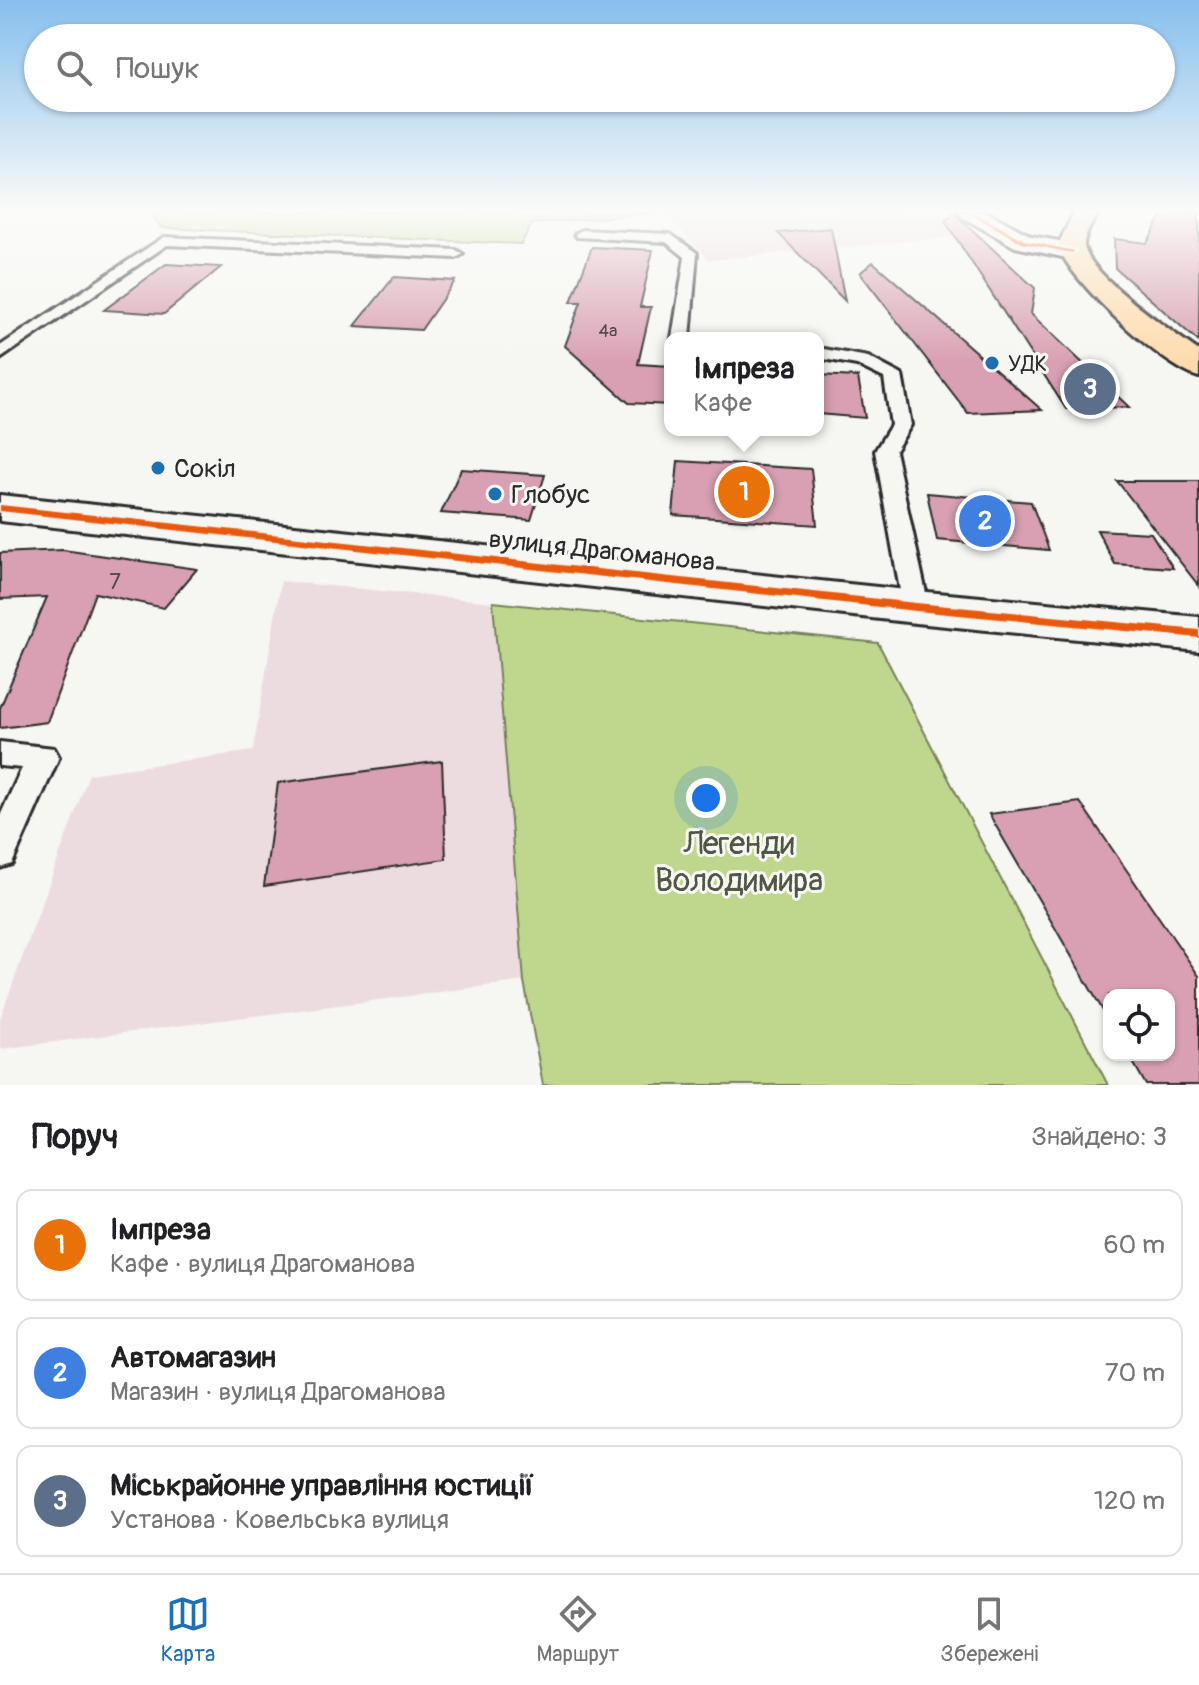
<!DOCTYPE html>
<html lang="uk">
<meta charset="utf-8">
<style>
:root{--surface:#fff;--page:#f6f6f6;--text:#202124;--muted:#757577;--line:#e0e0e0;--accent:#1f6fb2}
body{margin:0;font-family:Pangolin,sans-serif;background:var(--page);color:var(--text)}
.controls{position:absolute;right:24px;bottom:24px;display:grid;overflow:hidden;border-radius:16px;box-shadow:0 2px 6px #0004}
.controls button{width:72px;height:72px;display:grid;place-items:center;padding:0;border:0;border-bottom:2px solid var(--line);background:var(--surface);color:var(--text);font:40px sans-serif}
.you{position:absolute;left:706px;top:798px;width:28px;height:28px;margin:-20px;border:6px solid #fff;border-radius:50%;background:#1a73e8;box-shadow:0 0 0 12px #1a73e833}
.badge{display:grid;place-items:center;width:52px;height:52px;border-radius:50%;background:var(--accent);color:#fff;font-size:26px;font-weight:700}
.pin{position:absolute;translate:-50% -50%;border:4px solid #fff;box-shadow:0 2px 8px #0006}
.popup{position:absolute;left:664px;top:332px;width:160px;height:104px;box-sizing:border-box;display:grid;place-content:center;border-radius:16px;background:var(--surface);filter:drop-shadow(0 2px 6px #0005);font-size:26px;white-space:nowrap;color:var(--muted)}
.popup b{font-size:30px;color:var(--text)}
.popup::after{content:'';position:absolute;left:50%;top:100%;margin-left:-16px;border:16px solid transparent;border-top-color:var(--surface)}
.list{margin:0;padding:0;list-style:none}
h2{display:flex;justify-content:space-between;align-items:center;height:104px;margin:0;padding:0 32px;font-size:34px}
h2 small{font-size:26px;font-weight:400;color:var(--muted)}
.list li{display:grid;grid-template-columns:52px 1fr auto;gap:24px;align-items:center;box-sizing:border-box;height:112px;margin:0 16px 16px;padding:0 16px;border:2px solid var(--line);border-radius:16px}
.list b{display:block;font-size:30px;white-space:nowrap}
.list p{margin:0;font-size:26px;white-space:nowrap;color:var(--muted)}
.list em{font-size:26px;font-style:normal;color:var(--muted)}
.icon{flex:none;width:44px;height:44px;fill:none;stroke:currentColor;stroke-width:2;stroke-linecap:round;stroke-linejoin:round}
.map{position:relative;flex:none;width:1199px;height:1085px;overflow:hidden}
.search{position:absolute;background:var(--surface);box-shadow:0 2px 6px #0004;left:24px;right:24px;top:24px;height:88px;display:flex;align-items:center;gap:20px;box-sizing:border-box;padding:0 28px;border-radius:44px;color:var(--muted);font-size:30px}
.sheet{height:488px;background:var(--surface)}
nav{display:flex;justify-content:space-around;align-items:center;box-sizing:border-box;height:112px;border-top:2px solid var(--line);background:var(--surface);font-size:22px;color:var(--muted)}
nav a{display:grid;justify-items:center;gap:4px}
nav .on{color:var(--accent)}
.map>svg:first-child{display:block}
.built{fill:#eddcdf}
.green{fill:#bfd78d;stroke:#75815c;stroke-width:2}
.building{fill:#d8a0b2;stroke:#2b2b2b;stroke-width:2}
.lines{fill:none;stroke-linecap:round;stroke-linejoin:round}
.service-casing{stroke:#2b2b2b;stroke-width:6}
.minor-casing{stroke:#2b2b2b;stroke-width:6}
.tertiary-casing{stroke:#2b2b2b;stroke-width:6}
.primary-casing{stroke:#2b2b2b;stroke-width:6}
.service{fill:#f6f6f2;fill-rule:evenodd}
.minor{fill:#f6f6f2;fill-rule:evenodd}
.tertiary{fill:#f6f6f2;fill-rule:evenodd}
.primary{fill:#fedbac;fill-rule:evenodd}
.cycleway-casing{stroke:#f6f6f2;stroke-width:5}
.cycleway{fill:#e8590c;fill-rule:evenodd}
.poi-dot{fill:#1f6fb2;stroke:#f6f6f2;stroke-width:3}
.labels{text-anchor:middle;stroke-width:6;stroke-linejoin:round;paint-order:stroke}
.far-number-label{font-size:18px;fill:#56484d}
.far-poi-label{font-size:22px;fill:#2b2b2b;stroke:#f6f6f2;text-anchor:start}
.number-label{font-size:22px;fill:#56484d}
.poi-label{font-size:26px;fill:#2b2b2b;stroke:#f6f6f2;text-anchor:start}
.street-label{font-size:26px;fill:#2b2b2b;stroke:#f6f6f2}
.near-park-label{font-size:32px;fill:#505644;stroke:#f6f6f2}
</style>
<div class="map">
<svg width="1199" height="1085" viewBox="0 0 1199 1085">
<rect width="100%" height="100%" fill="#f6f6f2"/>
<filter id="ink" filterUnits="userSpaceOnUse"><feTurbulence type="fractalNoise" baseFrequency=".0125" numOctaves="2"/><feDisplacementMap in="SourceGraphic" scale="16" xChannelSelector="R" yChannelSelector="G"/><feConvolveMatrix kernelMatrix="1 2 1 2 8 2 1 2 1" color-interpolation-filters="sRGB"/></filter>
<g filter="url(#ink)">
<path class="built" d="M664 212H937L975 235 709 260Z
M281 581 493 602 524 981 0 1049V1019L89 774 253 751Z"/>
<path class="green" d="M151 212H664L532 224 521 244 161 228Z
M493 602 878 643 1108 1085H543L524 981Z"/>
<path class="building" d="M1164 212H1199V342L1115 268 1114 239 1147 243Z
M954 213 1035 288 1031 314 1129 407 1066 409 945 221Z
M831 228 845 301 778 233Z
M592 247 653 250 640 307H651L638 364 670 366V405L629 403 565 346 581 302H571Z
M873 262 1042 410 968 413 860 273Z
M166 264 221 267 164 314 104 310Z
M394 277 455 281 421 330 355 326Z
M818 375 858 377 865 418 818 414Z
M678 461 811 469 817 525 673 515Z
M461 469 545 475 531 520 441 513Z
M1117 481H1199V586Z
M927 493 1031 502 1049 550 937 540Z
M1097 530 1151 533 1173 568 1115 564Z
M63 550 197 569 164 608 95 593 47 722 0 728V708L47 597 0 599V553Z
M442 761 446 859 264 886 278 783Z
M1080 802 1199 976V1085H1146L1129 1055H1169V995H1109V1021L989 814Z"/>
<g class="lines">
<defs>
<path id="service" d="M582 230 670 234 697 253 690 338H672L685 257 666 242 577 237 575 234Z
M164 237 456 250 463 254 456 258 167 245 0 359V346Z
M818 348 868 357 902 375 911 425 895 451 929 607 925 613 916 616 907 613 903 607 875 451 891 425 884 378 857 365 818 358Z
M0 742 54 748 59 757 12 864 0 868V816L22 768 0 766Z"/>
<path id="minor" d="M958 212H987L1031 236 1081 245 1085 251 1081 257 1072 259 1015 247 962 217Z"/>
<path id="tertiary" d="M0 495 916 591 1199 617V651L916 623 0 521Z"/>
<path id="primary" d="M1074 212H1098C1094 222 1083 235 1084 246 1089 276 1173 332 1199 351V377C1164 368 1069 281 1058 245Z"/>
</defs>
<use href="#service" class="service-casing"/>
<use href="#minor" class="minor-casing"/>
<use href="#tertiary" class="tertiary-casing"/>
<use href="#primary" class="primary-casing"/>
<use href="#service" class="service"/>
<use href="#minor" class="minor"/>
<use href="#tertiary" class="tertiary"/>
<use href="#primary" class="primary"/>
<defs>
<path id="cycleway" d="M968 212H973L1026 241 1075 251 1072 253 1022 243Z
M0 505 916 603 1199 630V638L916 611 0 511Z"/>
</defs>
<use href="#cycleway" class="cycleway-casing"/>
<use href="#cycleway" class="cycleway"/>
</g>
</g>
<linearGradient id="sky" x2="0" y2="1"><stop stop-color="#86bfed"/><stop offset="0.58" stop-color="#fbfbf9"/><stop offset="1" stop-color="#fbfbf9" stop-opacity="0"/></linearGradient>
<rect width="1199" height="363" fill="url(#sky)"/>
<g class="poi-dot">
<circle cx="992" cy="363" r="8"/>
<circle cx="158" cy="468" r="8"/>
<circle cx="495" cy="494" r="8"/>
</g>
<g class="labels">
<g class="far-number-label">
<text x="608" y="337">4а</text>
</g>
<g class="far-poi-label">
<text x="1008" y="371">УДК</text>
</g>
<g class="number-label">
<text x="115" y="589">7</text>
</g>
<g class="poi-label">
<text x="174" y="477">Сокіл</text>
<text x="511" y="503">Глобус</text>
</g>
<g class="street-label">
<text transform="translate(602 550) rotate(6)" y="9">вулиця Драгоманова</text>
</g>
<g class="near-park-label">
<text x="739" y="854">Легенди<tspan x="739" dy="37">Володимира</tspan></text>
</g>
</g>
</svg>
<div class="controls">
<button><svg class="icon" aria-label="locate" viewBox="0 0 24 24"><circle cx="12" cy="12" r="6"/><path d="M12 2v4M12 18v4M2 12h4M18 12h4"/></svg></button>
</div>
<div class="you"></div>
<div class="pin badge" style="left:744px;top:492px;background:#e8710a">1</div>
<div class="popup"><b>Імпреза</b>Кафе</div>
<div class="pin badge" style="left:985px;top:521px;background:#3f7fe0">2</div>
<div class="pin badge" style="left:1090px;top:389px;background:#5c6f8a">3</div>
<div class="search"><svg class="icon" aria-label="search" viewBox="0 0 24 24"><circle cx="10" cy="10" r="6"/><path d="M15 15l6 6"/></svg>Пошук</div>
</div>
<section class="sheet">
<h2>Поруч<small>Знайдено: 3</small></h2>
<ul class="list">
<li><span class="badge" style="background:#e8710a">1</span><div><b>Імпреза</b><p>Кафе · вулиця Драгоманова</p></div><em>60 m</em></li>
<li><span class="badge" style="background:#3f7fe0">2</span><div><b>Автомагазин</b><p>Магазин · вулиця Драгоманова</p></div><em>70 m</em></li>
<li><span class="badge" style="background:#5c6f8a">3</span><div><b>Міськрайонне управління юстиції</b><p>Установа · Ковельська вулиця</p></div><em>120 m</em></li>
</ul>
</section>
<nav>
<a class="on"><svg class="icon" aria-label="map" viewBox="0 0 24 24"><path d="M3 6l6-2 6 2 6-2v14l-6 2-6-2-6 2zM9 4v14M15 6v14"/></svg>Карта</a>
<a><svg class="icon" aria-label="directions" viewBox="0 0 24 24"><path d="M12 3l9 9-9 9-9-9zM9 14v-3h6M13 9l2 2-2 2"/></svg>Маршрут</a>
<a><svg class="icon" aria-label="saved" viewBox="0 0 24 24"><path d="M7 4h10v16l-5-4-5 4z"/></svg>Збережені</a>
</nav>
